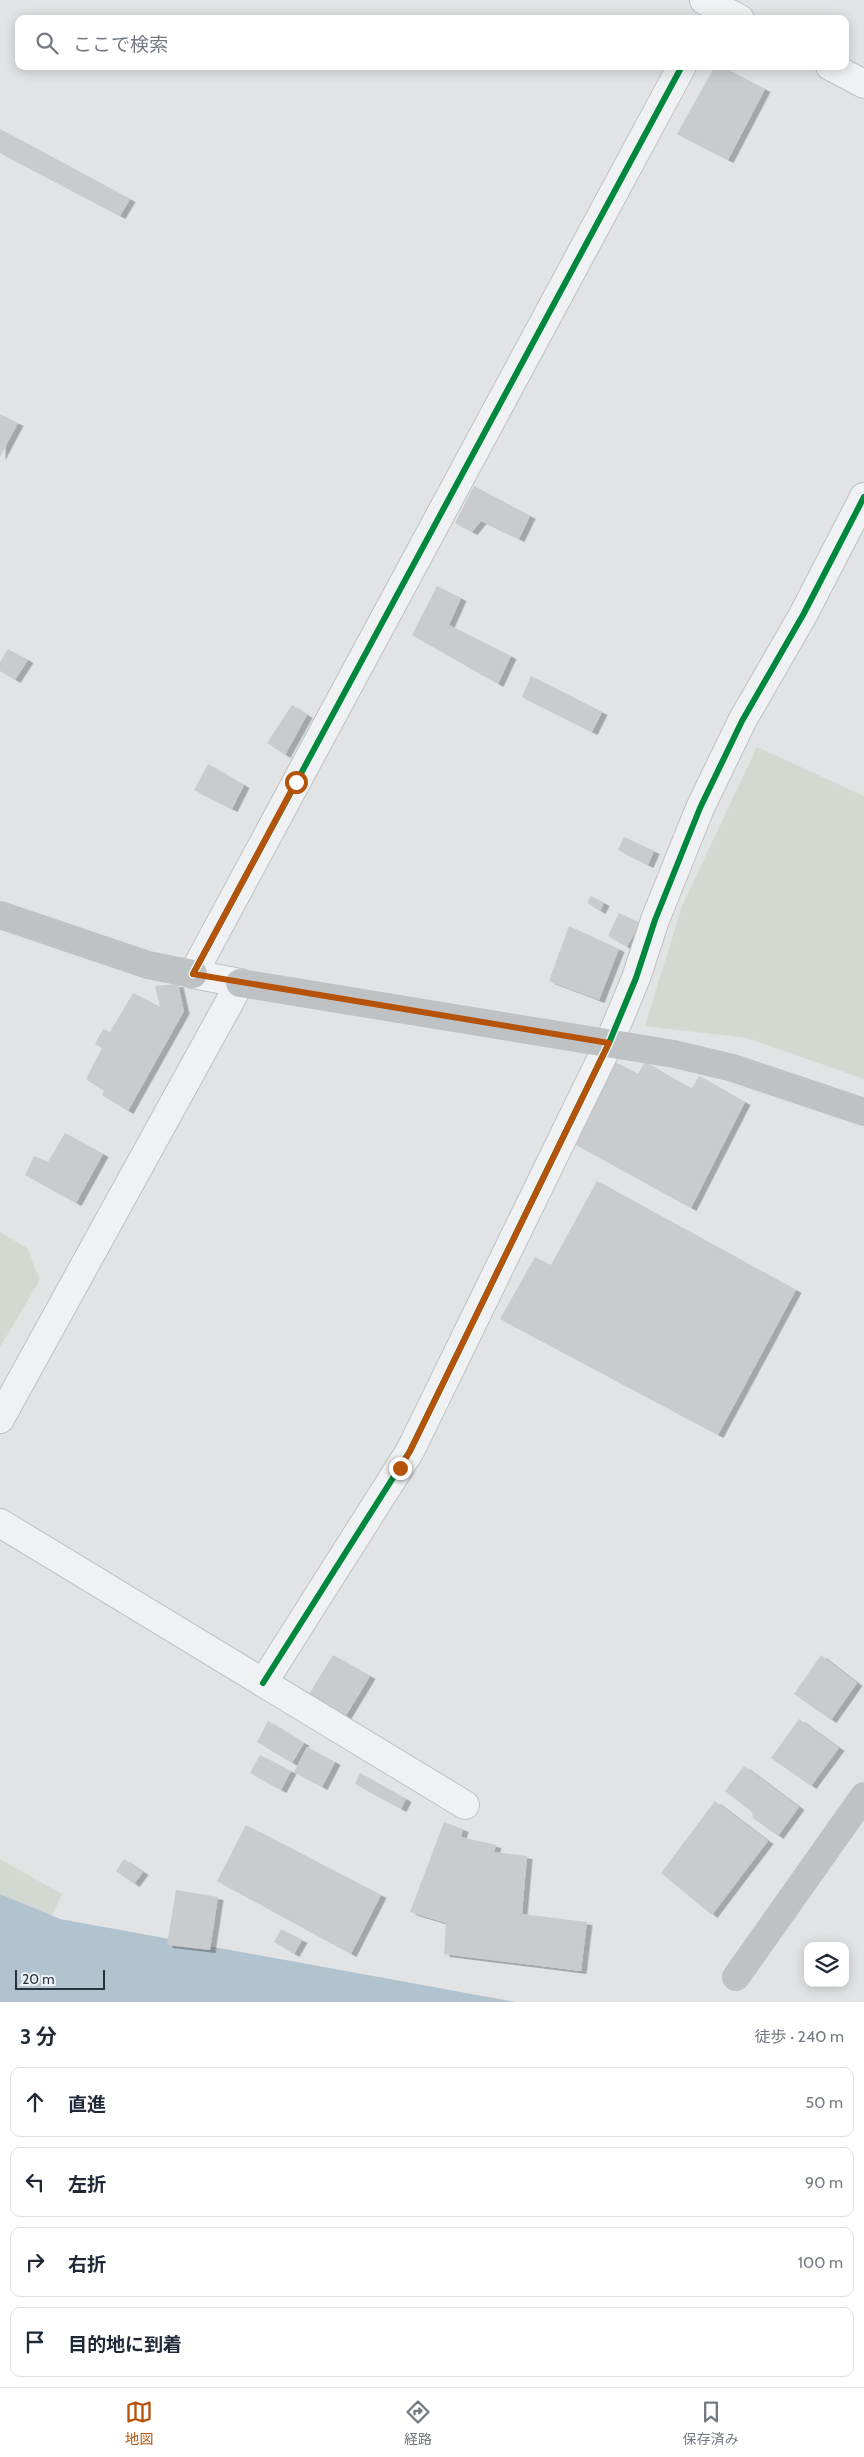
<!DOCTYPE html>
<html lang="ja">
<meta charset="utf-8">
<style>
:root{--surface:#fff;--page:#f2f2f3;--text:#1f2937;--muted:#747a83;--line:#e0e1e3;--accent:#b45309}
body{margin:0;font-family:Cabin,"Noto Sans JP",sans-serif;background:var(--page);color:var(--text)}
.controls{position:absolute;right:15px;bottom:15px;display:grid;overflow:hidden;border-radius:10px;box-shadow:0 2px 12px #0003}
.controls button{width:45px;height:45px;display:grid;place-items:center;padding:0;border:0;border-bottom:1px solid var(--line);background:var(--surface);color:var(--text);font:25px sans-serif}
.scale{position:absolute;left:15px;bottom:12px;width:90px;box-sizing:border-box;padding-left:5px;border:2px solid #29333d;border-top:0;font-size:14px;line-height:18px;white-space:nowrap;color:#29333d;-webkit-text-stroke:4px #eff2f5;paint-order:stroke}
.stop{position:absolute;width:15px;height:15px;margin:-11px;border:4px solid #b45309;border-radius:50%;background:#fff}
.stop.end{background:#b45309;border-color:#fff;box-shadow:0 1px 5px #0008}
.list{margin:0;padding:0;list-style:none}
h2{display:flex;justify-content:space-between;align-items:center;height:65px;margin:0;padding:0 20px;font-size:21px}
h2 small{font-size:16px;font-weight:400;color:var(--muted)}
.list li{display:grid;grid-template-columns:32px 1fr auto;gap:15px;align-items:center;box-sizing:border-box;height:70px;margin:0 10px 10px;padding:0 10px;border:1px solid var(--line);border-radius:10px}
.list b{display:block;font-size:19px;white-space:nowrap}
.list em{font-size:16px;font-style:normal;color:var(--muted)}
.icon{flex:none;width:28px;height:28px;fill:none;stroke:currentColor;stroke-width:2;stroke-linecap:round;stroke-linejoin:round}
.map{position:relative;flex:none;width:864px;height:2002px;overflow:hidden}
.search{position:absolute;background:var(--surface);box-shadow:0 2px 12px #0003;left:15px;right:15px;top:15px;height:55px;display:flex;align-items:center;gap:12px;box-sizing:border-box;padding:0 18px;border-radius:10px;color:var(--muted);font-size:19px}
.sheet{height:385px;background:var(--surface)}
nav{display:flex;justify-content:space-around;align-items:center;box-sizing:border-box;height:70px;border-top:1px solid var(--line);background:var(--surface);font-size:14px;color:var(--muted)}
nav a{display:grid;justify-items:center;gap:2px}
nav .on{color:var(--accent)}
.map>svg:first-child{display:block}
.green{fill:#d3d9d1}
.water{fill:#b1c3cf}
.building{fill:#c9cbce;filter:url(#shadow)}
.lines{fill:none;stroke-linecap:round;stroke-linejoin:round}
.street-casing{stroke:#bfc1c3;stroke-width:30}
.street{stroke:#f0f1f3;stroke-width:28}
.secondary{stroke:#bfc2c5;stroke-width:28}
.cycleway-casing{stroke:#eff2f5;stroke-width:9}
.cycleway{stroke:#00873e;stroke-width:6}
.route{stroke:#b45309;stroke-width:6}
</style>
<div class="map">
<svg width="864" height="2002" viewBox="0 0 864 2002">
<defs>
<filter id="shadow"><feDropShadow dx="5.5" dy="3" stdDeviation="0" flood-color="#0004"/></filter>
</defs>
<rect width="100%" height="100%" fill="#e1e3e5"/>
<path class="green" d="M757 747 864 796V1079L747 1038 645 1026 682 906Z
M0 1232 27 1248 40 1280 0 1347Z
M0 1859 62 1894 25 1974 0 1970Z"/>
<path class="water" d="M0 1894 60 1919 516 2002H0Z"/>
<path class="building" d="M715 66H721L765 89 728 160 677 134Z
M0 129 130 199 120 216 0 153Z
M0 414 18 423 0 457Z
M474 486 530 516 519 539 481 521 472 532 455 523Z
M437 586 461 598 449 625 511 656 498 684 412 635Z
M8 649 28 660 15 680 0 671V662Z
M531 676 602 712 592 732 522 697Z
M292 705 307 715 285 755 267 743Z
M208 764 244 785 232 809 194 790Z
M624 837 654 851 648 865 618 850Z
M591 896 604 903 600 911 587 903Z
M619 913 640 923 627 947 608 936Z
M569 926 619 949 599 1000 549 981Z
M178 984 184 1011 128 1111 102 1095 104 1091 86 1079 102 1048 95 1044 103 1029 110 1032 133 993 160 1007 155 986Z
M615 1062 638 1074 645 1062 692 1089 699 1076 745 1102 691 1208 571 1142Z
M65 1133 103 1154 76 1203 25 1175 34 1156 48 1162Z
M597 1181 796 1290 718 1435 500 1319 535 1257 551 1265Z
M333 1655 370 1676 344 1719 306 1699Z
M821 1655 857 1683 831 1720 794 1694Z
M799 1719 839 1748 811 1786 771 1758Z
M268 1721 304 1743 292 1763 257 1742Z
M307 1747 335 1762 322 1787 294 1772Z
M260 1755 291 1771 281 1790 250 1773Z
M744 1766 799 1807 778 1836 753 1818 752 1812 725 1791Z
M360 1773 406 1799 401 1809 355 1784Z
M715 1801 768 1841 712 1915 661 1873Z
M444 1822 463 1829 461 1837 496 1845 494 1852 527 1856 522 1914 587 1922 581 1971 444 1954 446 1923 410 1912Z
M246 1825 381 1895 351 1954 217 1881Z
M124 1859 143 1872 134 1884 116 1871Z
M176 1890 218 1897 210 1950 167 1945Z
M281 1929 302 1940 294 1954 274 1942Z"/>
<g class="lines">
<defs>
<path id="street" d="M704 0 740 19
M830 66 864 84
M0 1419 240 983 193 974 682 66
M0 1523 465 1805
M263 1683 410 1451 609 1043 636 978 655 920 700 808 742 721 803 615 864 497"/>
</defs>
<use href="#street" class="street-casing"/>
<use href="#street" class="street"/>
<path class="secondary" d="M0 915 148 965 193 974
M240 983 674 1054 733 1068 864 1112
M736 1977 864 1796"/>
<defs>
<path id="cycleway" d="M193 974 682 66
M263 1683 410 1451 609 1043 636 978 655 920 700 808 742 721 803 615 864 497"/>
</defs>
<use href="#cycleway" class="cycleway-casing"/>
<use href="#cycleway" class="cycleway"/>
</g>
<g class="lines">
<path class="route" d="M296 782 193 974 609 1043 410 1451 400 1468"/>
</g>
</svg>
<div class="controls">
<button><svg class="icon" aria-label="layers" viewBox="0 0 24 24"><path d="M12 4l9 5-9 5-9-5zM3 14l9 5 9-5"/></svg></button>
</div>
<div class="scale">20 m</div>
<div class="stop" style="left:296px;top:782px"></div>
<div class="stop end" style="left:400px;top:1468px"></div>
<div class="search"><svg class="icon" aria-label="search" viewBox="0 0 24 24"><circle cx="10" cy="10" r="6"/><path d="M15 15l6 6"/></svg>ここで検索</div>
</div>
<section class="sheet">
<h2>3 分<small>徒歩 · 240 m</small></h2>
<ul class="list">
<li><svg class="icon" aria-label="ahead" viewBox="0 0 24 24"><path d="M12 20V5M6 11l6-6 6 6"/></svg><div><b>直進</b></div><em>50 m</em></li>
<li><svg class="icon" aria-label="left" viewBox="0 0 24 24"><path d="M17 20v-9H6M10 6l-5 5 5 5"/></svg><div><b>左折</b></div><em>90 m</em></li>
<li><svg class="icon" aria-label="right" viewBox="0 0 24 24"><path d="M7 20v-9h11M14 6l5 5-5 5"/></svg><div><b>右折</b></div><em>100 m</em></li>
<li><svg class="icon" aria-label="arrive" viewBox="0 0 24 24"><path d="M6 21V4h12l-3 4 3 4H6"/></svg><div><b>目的地に到着</b></div></li>
</ul>
</section>
<nav>
<a class="on"><svg class="icon" aria-label="map" viewBox="0 0 24 24"><path d="M3 6l6-2 6 2 6-2v14l-6 2-6-2-6 2zM9 4v14M15 6v14"/></svg>地図</a>
<a><svg class="icon" aria-label="directions" viewBox="0 0 24 24"><path d="M12 3l9 9-9 9-9-9zM9 14v-3h6M13 9l2 2-2 2"/></svg>経路</a>
<a><svg class="icon" aria-label="saved" viewBox="0 0 24 24"><path d="M7 4h10v16l-5-4-5 4z"/></svg>保存済み</a>
</nav>
